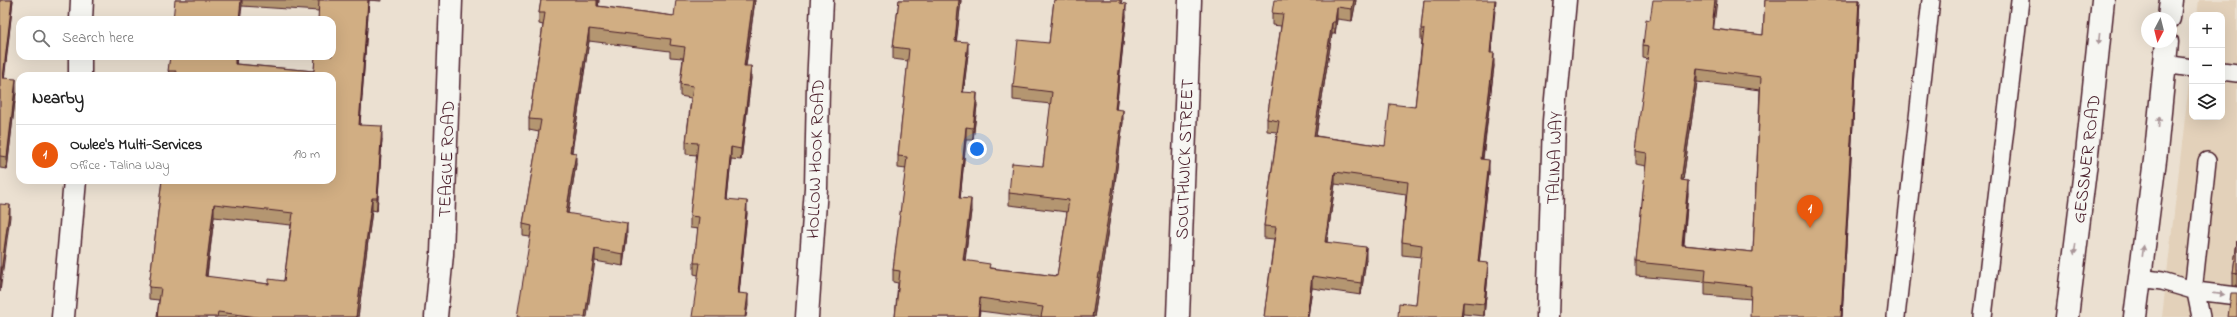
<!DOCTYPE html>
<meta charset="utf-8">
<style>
:root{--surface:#fff;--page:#f6f6f6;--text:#222;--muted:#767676;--line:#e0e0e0;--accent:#ea580c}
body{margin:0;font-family:"Indie Flower",sans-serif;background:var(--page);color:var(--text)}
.controls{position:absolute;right:12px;top:12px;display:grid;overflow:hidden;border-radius:8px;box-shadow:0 4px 16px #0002}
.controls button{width:36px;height:36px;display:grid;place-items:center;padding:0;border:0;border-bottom:1px solid var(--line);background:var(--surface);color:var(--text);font:20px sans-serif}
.compass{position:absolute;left:2141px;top:12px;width:36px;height:36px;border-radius:50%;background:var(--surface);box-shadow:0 4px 16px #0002;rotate:187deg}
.you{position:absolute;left:977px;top:149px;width:14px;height:14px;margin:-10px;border:3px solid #fff;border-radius:50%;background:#1a73e8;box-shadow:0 0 0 6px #1a73e833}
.badge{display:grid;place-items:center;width:26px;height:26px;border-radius:50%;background:var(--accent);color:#fff;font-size:13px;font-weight:700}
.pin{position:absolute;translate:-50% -33px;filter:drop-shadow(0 1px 2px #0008)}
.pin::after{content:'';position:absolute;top:21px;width:14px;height:12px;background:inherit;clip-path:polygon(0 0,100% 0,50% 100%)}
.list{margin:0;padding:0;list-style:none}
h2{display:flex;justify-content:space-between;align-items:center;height:52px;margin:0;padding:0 16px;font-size:17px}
h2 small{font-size:13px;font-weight:400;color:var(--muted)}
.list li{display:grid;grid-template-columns:26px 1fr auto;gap:12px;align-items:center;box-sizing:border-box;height:60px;padding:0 16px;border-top:1px solid var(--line)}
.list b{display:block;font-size:15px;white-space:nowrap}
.list p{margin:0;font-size:13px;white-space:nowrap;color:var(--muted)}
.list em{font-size:13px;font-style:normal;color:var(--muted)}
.icon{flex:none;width:22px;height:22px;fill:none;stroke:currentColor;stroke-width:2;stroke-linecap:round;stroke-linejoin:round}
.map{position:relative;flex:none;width:2237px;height:317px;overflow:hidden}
.search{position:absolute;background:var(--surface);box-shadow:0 4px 16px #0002;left:16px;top:16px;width:320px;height:44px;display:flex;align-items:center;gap:10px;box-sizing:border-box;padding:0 14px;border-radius:12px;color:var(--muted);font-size:15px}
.panel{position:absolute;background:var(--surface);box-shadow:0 4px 16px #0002;left:16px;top:72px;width:320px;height:112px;border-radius:12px}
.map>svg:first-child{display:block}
.built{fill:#e3d1ba}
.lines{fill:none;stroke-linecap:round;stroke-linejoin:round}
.lane-casing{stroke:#4a1f2b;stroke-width:20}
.street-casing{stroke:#4a1f2b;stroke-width:25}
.secondary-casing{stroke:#4a1f2b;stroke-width:25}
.lane{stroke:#f6f6f2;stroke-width:17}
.street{stroke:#f6f6f2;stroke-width:22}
.secondary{stroke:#f6f6f2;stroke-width:22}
.wall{fill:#b49671;stroke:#4a1f2b;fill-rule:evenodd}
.shaded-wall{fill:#927a5c;stroke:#4a1f2b}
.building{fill:#d1ae83;stroke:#4a1f2b;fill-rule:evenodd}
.oneway{fill:#a99598}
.labels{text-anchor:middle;stroke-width:3;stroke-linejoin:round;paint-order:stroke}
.street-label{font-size:18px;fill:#4a1f2b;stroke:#f6f6f2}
</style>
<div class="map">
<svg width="2237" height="317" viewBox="0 0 2237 317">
<rect width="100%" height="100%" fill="#ebe0d1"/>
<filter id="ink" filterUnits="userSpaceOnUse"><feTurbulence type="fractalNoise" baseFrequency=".025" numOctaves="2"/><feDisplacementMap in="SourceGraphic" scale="8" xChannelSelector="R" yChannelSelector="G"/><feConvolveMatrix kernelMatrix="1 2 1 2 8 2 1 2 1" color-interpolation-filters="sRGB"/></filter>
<g filter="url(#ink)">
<path class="built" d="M2199 0H2237V317H2162L2192 57V117H2222V15H2197Z"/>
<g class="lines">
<defs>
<path id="lane" d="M2165 64 2192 68
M2222 71 2237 73
M2140 278 2162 281 2196 291 2237 296
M1896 317 1931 0
M1983 317 2020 0
M2201 317 2194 283 2207 161"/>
<path id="street" d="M81 20 82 0
M80 76V56
M63 317 75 180
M807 317 816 188 818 87 822 0
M1178 317 1190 0
M1548 317 1554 121 1565 0"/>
<path id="secondary" d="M2169 18 2171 0
M436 317 442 254 451 0
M2067 317 2087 154 2103 0
M2135 317 2156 152 2167 42"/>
</defs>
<use href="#lane" class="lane-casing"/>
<use href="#street" class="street-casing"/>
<use href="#secondary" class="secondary-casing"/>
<use href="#lane" class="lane"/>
<use href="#street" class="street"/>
<use href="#secondary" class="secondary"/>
</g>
<path class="wall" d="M0 0H13L4 78 16 92 7 169 0 168Z
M175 0H381V1L369 0 360 125 382 139 377 211 372 210 358 317H157L159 300 149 299V287L162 180H332V76H168L170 56H237L236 64 314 71 319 11 242 6ZM214 217 291 225 284 281 269 284 207 277Z
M541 0H599L598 6 674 16 755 0 746 66 751 78 741 160 731 159 727 199 747 213 739 293 748 306 698 275 694 274V263L698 229 690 228V216L697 155 686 154V142L691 98 680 96V84L683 58 670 57V51L589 41 572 152 576 164 568 214 627 235 623 266 595 261 530 237 523 236V224L539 132 529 130V119L543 25 539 24V13Z
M899 0H961L956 41 968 54 963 92 977 105 973 140H966L960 198 971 211 965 261 990 268 1057 276 1067 212 1009 205V193L1043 166 1051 104 1013 100V87L1049 43 1054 0H1122L1121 3 1126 16 1116 109 1123 122 1113 198 1094 317H1027L980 311 979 317H895L898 283 893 282V270L906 169 898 168V156L908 61 893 59V47Z
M1356 0 1352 21 1337 19 1335 34H1332L1316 136 1385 146 1415 107 1422 41H1421V29L1424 0 1491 53 1494 66 1483 159 1489 172 1479 262 1488 275 1484 316 1463 314 1416 305 1421 257 1402 255V242L1406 194 1335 184 1327 242 1366 259 1361 295 1312 288 1308 317H1264L1274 239 1264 238V226L1277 132 1267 131V119L1281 26 1272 25V13Z
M1765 0H1860L1842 317 1751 299 1705 295V282L1636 276V262L1646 166 1635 164V151L1648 59 1643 58V45L1713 29 1763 35ZM1697 82 1760 90 1753 252 1684 245 1688 194 1683 180Z
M2237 241V286H2233V273Z"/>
<path class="shaded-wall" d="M12 0H13L3 90V78Z
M241 0H242V6L240 20H239Z
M368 0H369L359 137V125Z
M597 0H599L597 18Z
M753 0H755L744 77V66Z
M959 0H961L955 53V41Z
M1354 0H1356L1352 21V9Z
M1495 0H1496L1490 65V53Z
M1715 0H1717L1712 42V29Z
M1859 0H1860L1842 317H1841Z
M1126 4V16L1115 121V109Z
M1337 7V19L1335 34V22Z
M1332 22V34L1314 148V136Z
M589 29V41L570 163V152Z
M968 42V54L962 104V92Z
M1494 53V66L1481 171V159Z
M235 56H237L235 76Z
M751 66V78L741 160V149Z
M1697 69V82L1681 194V180Z
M16 79V92L7 169V157Z
M977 93V105L973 140V128Z
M1123 110V122L1113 198 1094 317H1092Z
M382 126V139L377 211V198Z
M966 127V140L959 210V198Z
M731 147V159L726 210V199Z
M576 153V164L566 225V213Z
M1489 160V172L1478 274V262Z
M1335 172V184L1325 254V242Z
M1688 181V194L1682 258V245Z
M372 198V210L358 317H356Z
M971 199V211L963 273V260Z
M747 201V213L738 305V293Z
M214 204V217L205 289V276Z
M10 205V217L0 292V280Z
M627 223V235L623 266V254Z
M1366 247V259L1361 295V283Z
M595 249V261L587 317H585Z
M1488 263V275L1484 316V304Z
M1312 276V288L1308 317H1307Z
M748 294V306L746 317H745Z
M980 298 979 317H978Z
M1463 302V314L1462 317H1461Z"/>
<path class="building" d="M0 0H12L3 78 16 79 7 157 0 156Z
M175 0H241L239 20H173Z
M319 0H368L359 125 382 126 377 198H372L356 317H258L218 312 217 317H157L161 288 149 287 162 180H332V76H175L176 71H168L170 56H235V64L314 71 315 56H332V20H318ZM214 204 293 213 284 281 269 279V284L205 276Z
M541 0H597V6L674 16 676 0H753L744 66H751L741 149 731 147 726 199 747 201 738 293 748 294 745 317H692L700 263H694L699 217 690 216 698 143 686 142 693 86 680 84 685 47 670 45 671 39 589 29 570 152 576 153 566 213 627 223 623 254 595 249 585 317H517L532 226 523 224 541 120 529 119 545 13H539Z
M899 0H959L955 41 968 42 962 92 977 93 973 128 966 127 959 198 971 199 963 260 990 264 989 268 1057 276 1069 200 1009 193 1012 163 1043 166 1052 92 1013 87 1018 40 1049 43 1054 0H1120V3L1126 4 1115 109 1123 110 1113 186 1092 317H1041L1043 307 980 298 978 317H895L900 271 893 270 907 157 898 156 909 49 893 47Z
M1274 0H1354L1352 9 1337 7 1335 22H1332L1314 136 1385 146 1390 104 1415 107 1424 29H1421L1424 0H1495L1490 53H1494L1481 159 1489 160 1478 262 1488 263 1484 304 1463 302 1461 317H1398L1399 303 1416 305 1422 245 1402 242 1408 182 1335 172 1325 242 1366 247 1361 283 1312 276 1307 317H1264L1276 227 1264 226 1279 121 1267 119 1283 14 1272 13Z
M1653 0H1715L1712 29 1763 35 1765 0H1859L1841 317H1750L1751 286 1705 281 1706 269 1636 262 1647 153 1635 151 1649 46 1643 45 1646 19 1650 20ZM1697 69 1761 77 1753 252 1682 245 1688 181 1681 180Z
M0 204 10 205 0 280Z
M2237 241V274L2233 273Z
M2231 293H2237V317H2228Z"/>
<defs><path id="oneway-solid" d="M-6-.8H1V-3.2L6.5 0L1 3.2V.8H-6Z"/></defs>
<g class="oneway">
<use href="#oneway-solid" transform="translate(2099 39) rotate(96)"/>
<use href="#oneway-solid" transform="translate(2159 122) rotate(-85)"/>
<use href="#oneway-solid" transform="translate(2075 249) rotate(97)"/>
<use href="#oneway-solid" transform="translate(2143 251) rotate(-83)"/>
<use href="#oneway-solid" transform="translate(2219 294) rotate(7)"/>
</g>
</g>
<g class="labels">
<g class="street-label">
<text transform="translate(1554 158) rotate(-88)" y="6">TALINA WAY</text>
<text transform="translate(446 159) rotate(-88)" y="6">TEAGUE ROAD</text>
<text transform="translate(815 159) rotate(-88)" y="6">HOLLOW HOOK ROAD</text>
<text transform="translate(1184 159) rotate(-88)" y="6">SOUTHWICK STREET</text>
<text transform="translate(2086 159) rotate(-83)" y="6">GESSNER ROAD</text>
</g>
</g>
</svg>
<div class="controls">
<button>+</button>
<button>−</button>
<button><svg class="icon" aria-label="layers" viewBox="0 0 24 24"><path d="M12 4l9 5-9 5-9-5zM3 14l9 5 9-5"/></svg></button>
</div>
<svg class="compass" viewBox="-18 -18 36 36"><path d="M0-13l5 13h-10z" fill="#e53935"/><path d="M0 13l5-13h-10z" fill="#767676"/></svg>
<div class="you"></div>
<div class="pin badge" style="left:1810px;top:228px">1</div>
<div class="search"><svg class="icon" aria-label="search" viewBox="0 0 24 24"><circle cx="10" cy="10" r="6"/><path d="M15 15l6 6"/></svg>Search here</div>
<section class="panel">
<h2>Nearby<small></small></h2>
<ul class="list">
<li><span class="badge">1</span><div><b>Owlee's Multi-Services</b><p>Office · Talina Way</p></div><em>190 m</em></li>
</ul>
</section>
</div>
